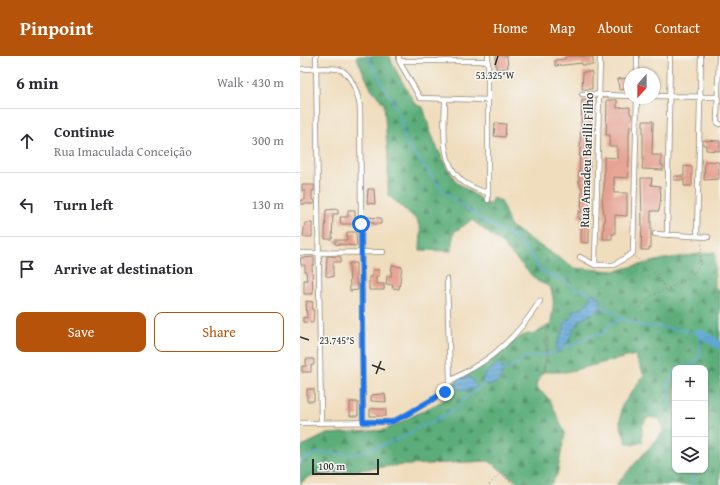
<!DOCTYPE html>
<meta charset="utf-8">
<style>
:root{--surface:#fff;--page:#f7f7f7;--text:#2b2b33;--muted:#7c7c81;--line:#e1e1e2;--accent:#b45309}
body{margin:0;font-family:"Gentium Book Plus",serif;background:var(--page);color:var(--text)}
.controls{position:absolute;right:12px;bottom:12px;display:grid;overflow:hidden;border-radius:8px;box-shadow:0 1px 3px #0004}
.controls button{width:36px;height:36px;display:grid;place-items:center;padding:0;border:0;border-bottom:1px solid var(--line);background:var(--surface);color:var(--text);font:20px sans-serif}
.compass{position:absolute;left:324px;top:12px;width:36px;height:36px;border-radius:50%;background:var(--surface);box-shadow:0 1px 3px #0004;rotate:201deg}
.scale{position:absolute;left:12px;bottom:10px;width:67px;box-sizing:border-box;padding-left:4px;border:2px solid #2b2b2b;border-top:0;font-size:11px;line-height:14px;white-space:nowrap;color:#2b2b2b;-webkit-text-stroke:3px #f6f6f2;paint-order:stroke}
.stop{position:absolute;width:12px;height:12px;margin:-9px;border:3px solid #1a73e8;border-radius:50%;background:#fff}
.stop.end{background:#1a73e8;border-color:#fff;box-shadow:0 1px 4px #0008}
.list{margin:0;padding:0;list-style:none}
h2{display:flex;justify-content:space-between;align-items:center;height:52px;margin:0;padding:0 16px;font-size:17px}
h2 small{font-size:13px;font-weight:400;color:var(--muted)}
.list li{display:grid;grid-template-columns:26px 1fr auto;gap:12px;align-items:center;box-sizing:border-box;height:64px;padding:0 16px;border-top:1px solid var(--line)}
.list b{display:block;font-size:15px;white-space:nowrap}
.list p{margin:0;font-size:13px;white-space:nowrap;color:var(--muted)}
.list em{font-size:13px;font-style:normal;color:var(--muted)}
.actions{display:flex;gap:8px;padding:12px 16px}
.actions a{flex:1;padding:9px 0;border:1px solid var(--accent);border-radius:8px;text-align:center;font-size:14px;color:var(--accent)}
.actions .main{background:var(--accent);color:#fff}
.icon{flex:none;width:22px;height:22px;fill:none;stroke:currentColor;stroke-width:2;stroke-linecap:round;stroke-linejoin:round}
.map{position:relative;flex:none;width:420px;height:429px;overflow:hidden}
header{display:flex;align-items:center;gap:24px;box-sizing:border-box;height:56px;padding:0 20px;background:var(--accent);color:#fff}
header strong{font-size:19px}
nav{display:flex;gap:22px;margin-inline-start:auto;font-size:14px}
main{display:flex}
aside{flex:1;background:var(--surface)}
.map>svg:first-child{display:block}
.forest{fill:url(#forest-firs);stroke:#446c52;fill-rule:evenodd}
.water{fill:url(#water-rules);stroke:#456880}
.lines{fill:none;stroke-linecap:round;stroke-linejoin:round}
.stream{stroke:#5fa6d5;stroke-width:1.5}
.river{stroke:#5fa6d5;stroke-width:8}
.building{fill:#e5a293}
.minor-casing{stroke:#8e8474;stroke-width:6}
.path{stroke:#8e8474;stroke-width:1;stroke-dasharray:1 3;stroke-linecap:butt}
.minor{stroke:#fff;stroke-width:4.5}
.route{stroke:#1a73e8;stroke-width:5}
.ticks{fill:none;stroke:#2b2b2b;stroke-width:1.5}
.labels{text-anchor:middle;stroke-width:3;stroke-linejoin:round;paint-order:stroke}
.street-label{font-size:13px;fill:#2b2b2b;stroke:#f6f6f2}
.ticks-label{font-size:10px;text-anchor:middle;fill:#2b2b2b;stroke:#f6f6f2;stroke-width:3;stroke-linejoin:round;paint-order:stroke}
</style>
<header>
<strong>Pinpoint</strong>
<nav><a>Home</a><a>Map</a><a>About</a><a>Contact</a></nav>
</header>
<main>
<aside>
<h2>6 min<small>Walk · 430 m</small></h2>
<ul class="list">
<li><svg class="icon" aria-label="ahead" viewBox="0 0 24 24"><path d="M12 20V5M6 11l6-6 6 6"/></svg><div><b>Continue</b><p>Rua Imaculada Conceição</p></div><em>300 m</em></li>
<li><svg class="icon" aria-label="left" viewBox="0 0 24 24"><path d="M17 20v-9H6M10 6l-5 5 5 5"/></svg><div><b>Turn left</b></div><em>130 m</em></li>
<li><svg class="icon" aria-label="arrive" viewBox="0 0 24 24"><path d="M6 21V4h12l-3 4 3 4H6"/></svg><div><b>Arrive at destination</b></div></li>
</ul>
<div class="actions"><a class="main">Save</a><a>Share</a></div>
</aside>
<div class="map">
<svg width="420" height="429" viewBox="0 0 420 429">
<defs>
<pattern id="forest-firs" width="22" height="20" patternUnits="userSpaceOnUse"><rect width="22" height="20" fill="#5cad7a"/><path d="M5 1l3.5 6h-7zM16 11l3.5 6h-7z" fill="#4c8d64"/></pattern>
<pattern id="water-rules" width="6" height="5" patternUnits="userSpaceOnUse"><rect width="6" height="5" fill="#5fa6d5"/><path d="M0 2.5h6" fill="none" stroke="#4f87ad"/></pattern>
</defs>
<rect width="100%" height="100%" fill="#f6f6f2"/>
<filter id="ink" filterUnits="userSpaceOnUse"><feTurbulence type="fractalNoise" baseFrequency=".025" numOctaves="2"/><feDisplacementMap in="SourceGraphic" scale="8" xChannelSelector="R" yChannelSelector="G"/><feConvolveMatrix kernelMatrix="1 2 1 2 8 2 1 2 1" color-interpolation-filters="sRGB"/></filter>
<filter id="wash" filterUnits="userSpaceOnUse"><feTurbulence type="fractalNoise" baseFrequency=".012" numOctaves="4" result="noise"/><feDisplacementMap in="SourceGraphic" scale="16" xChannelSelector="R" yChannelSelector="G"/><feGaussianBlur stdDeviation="0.9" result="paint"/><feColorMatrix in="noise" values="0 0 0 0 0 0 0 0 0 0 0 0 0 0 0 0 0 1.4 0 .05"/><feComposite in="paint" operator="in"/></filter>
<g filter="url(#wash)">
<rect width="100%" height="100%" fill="#f0ddbd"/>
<path class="forest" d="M56 0H90L92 7 115 48 123 51 131 77 138 94 156 126 189 149 193 142 201 145 210 170 274 212 314 215 364 203 415 196V233H420V429H316L363 376 360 363 348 361 342 370V386L333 389 326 386 320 368 321 351 344 319 335 299 266 316H244L252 259C254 248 254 241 250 231L237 225 202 188 172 164 154 176 151 195 120 194 121 175 117 164 88 139V103L84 48 70 31ZM375 312H405V414H375Z
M249 269 243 316 236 328 238 333 250 344 265 377 257 419 250 429H221L189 405 90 410 8 421 0 428V391L27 378 85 374 152 340 153 327 222 280 228 278 233 279Z"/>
<path class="water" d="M294 237 297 242 300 240 301 253 279 265 278 269 275 271 268 286 256 298 257 288 264 273V267L273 260V254C282 255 284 249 290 244L291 238Z
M197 308H201C207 319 195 336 182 326 182 317 192 314 197 308Z
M168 320 173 324 177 330C171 335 165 336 158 333L156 328 158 323Z"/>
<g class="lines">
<path class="stream" d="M67 0 100 58 105 85 143 135 182 164 212 180 235 204 239 213 251 220 263 223 276 233 282 234 293 239
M301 250 316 257 323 263
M260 294 293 279 304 277 310 267 323 263 344 270 360 271 400 277V300L393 308 378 312
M203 315C209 314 214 309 219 305 233 297 243 301 256 296
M375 315 368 329 369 347 375 351
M0 406 16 397 52 398 63 396 101 382 119 371 138 363 155 353 164 343 185 328
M391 428 393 414"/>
<path class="river" d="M400 277 420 289"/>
</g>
<g id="blocks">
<path class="building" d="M196 0H207L208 12 196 13Z
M277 0 293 1V9H282V7L255 10V4L265 3V1Z
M283 16H292V33H282Z
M327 22V33L319 34 318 23Z
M282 44 292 45 290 87H292L290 96 289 187 281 186V166L280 162H278V156H281L282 131H280V127H279V120Z
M307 44H317V52L330 51V58H332V62H331L329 80V101L328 122 314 121V137H327V160L315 159V178H312V183H303L304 166H305L302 143 304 131V101L317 102V90H309L310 79H306Z
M343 65H353L352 98V99H361V109H363V114L342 113 343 103Z
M195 67 206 68 205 81 194 80Z
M403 84 420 85V95L406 94V89H403Z
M405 105 419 106V123L404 124Z
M384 110 392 111V130H384V124H374V120H384Z
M341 122H352L351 129 360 130 361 140 359 155H351V192L349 191V194H341L342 167Z
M2 129H14V135H12V144H14V148H0V144H5V135H2Z
M68 133H74L75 148 67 147Z
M38 153V158H33L32 183H25L26 154Z
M48 154H55V168H41L40 161H48Z
M67 161 81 162V168H73V166L65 165V162Z
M5 167H12V181H3Z
M47 176H56L57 190 35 188V184H47Z
M27 200 41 201V206H33V221L26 220Z
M14 201V209H12L13 238H4V224H7L6 216H5V209H1L0 202Z
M49 207H56V228H58V234L50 235Z
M92 209 102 211 99 233 92 232 93 229 86 228 87 220H91Z
M72 214H79V220H76V228H84V234H69V221H72Z
M6 245 13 246 12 254H14L13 267 3 266V261L7 262Z
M6 303H14V309H11V316H2V310H6Z
M7 333H14V345H7Z
M81 338H85L86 346 71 345V339Z
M50 346H58V360H50Z
M70 353H86V360H70Z"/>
</g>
</g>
<g filter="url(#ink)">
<use href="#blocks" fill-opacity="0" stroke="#8e8474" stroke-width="1"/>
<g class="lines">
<defs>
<path id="minor" d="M16 0 21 367
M99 0V5L120 42 188 44
M188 0V144
M419 0 417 65 418 67 420 68
M99 5H188
M0 13C12 13 26 11 38 13 51 15 59 41 60 52L63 366
M337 18V0
M282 38 330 40
M354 40 418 41
M145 43C145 69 139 103 160 123 167 130 178 134 188 137
M355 178 408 181
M367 179 370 0
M397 180 401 0
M0 197 83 196
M280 201 295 209H314L333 197 337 42
M295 209 300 0
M150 325C165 316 182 308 195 297 213 282 228 264 240 245
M0 367 92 366 106 359 145 336 150 325 147 223"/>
</defs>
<use href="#minor" class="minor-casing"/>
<path class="path" d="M335 201 358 218 365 234C351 239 347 242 339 254
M365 234 391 221 400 209 402 185
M189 429 200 417 214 429"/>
<use href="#minor" class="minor"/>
</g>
</g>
<g class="lines" filter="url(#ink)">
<path class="route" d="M61 168 63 366H92L106 359 145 336"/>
</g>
<path class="ticks" d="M195 9 198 0M0 281 9 284M72 309 85 314M76 318 81 305"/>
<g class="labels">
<g class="street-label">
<text transform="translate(286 104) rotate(-88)" y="5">Rua Amadeu Barilli Filho</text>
</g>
</g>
<g class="ticks-label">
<text x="195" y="23">53.325°W</text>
<text x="37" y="288">23.745°S</text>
</g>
</svg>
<div class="controls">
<button>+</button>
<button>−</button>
<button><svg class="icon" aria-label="layers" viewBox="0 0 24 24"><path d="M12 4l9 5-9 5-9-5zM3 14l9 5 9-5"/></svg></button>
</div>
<svg class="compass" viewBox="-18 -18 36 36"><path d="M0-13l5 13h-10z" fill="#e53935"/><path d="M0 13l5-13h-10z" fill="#7c7c81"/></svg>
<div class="scale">100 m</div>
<div class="stop" style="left:61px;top:168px"></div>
<div class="stop end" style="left:145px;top:336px"></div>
</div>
</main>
